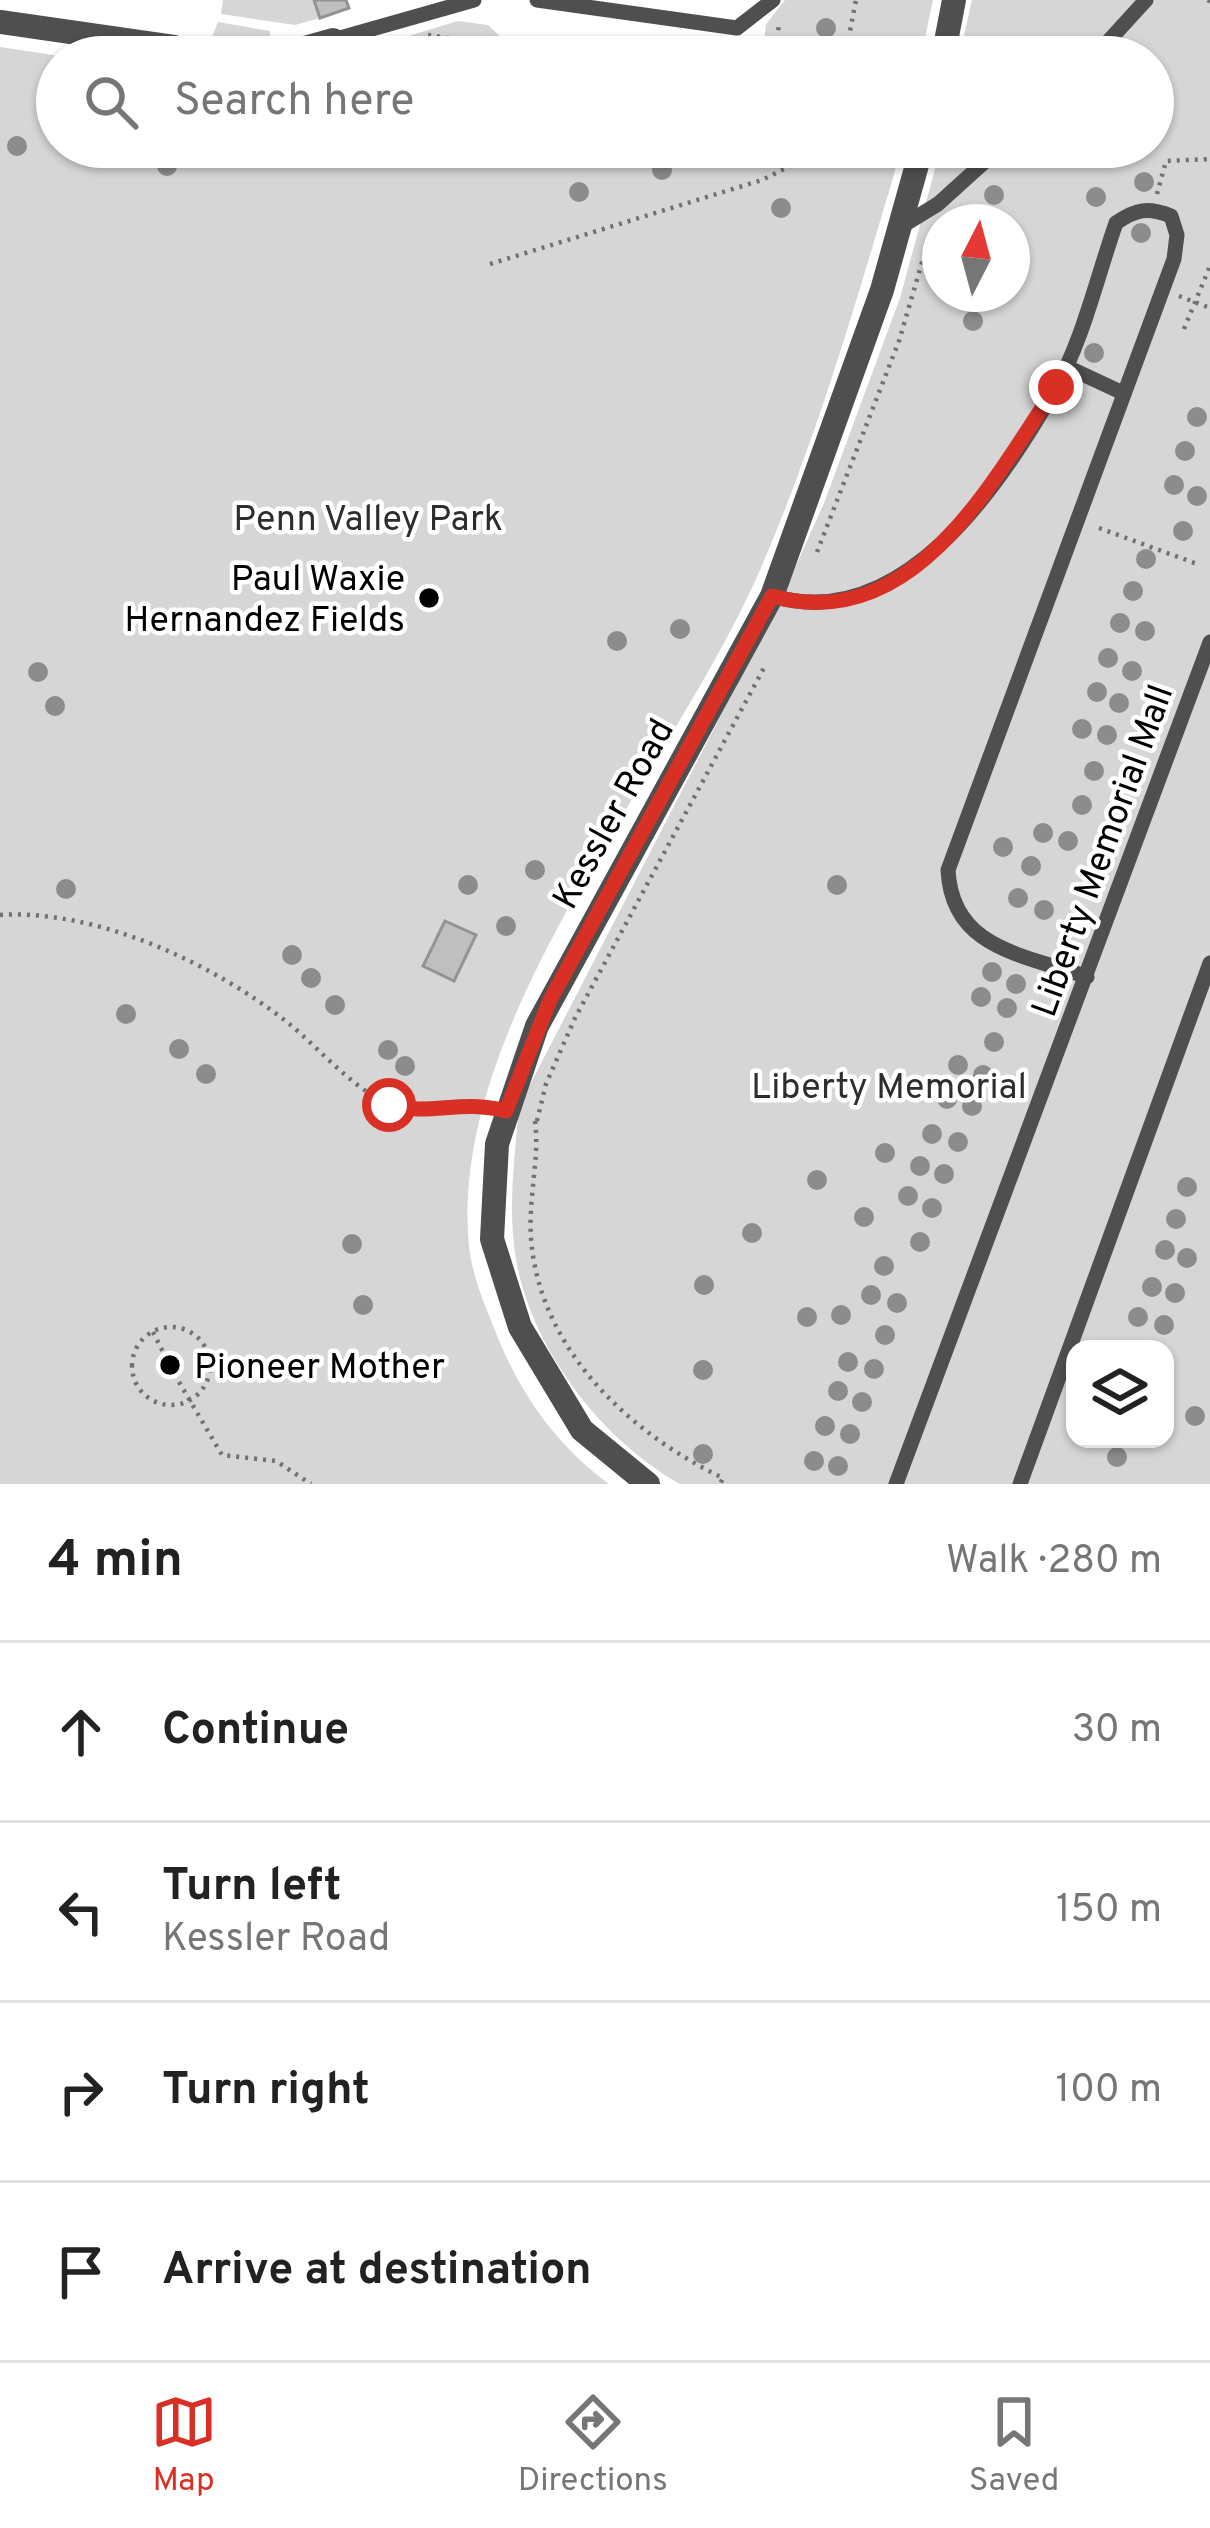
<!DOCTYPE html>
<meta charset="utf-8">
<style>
:root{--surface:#fff;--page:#f6f6f6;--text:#222;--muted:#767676;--line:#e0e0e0;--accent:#d93025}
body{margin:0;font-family:Overpass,sans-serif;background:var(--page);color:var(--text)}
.controls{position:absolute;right:36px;bottom:36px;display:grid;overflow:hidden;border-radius:24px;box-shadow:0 3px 9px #0004}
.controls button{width:108px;height:108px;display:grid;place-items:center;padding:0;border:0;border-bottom:3px solid var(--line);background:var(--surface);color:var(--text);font:60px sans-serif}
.compass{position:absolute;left:922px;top:204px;width:108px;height:108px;border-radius:50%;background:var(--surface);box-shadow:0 3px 9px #0004;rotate:6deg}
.stop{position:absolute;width:36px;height:36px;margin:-27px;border:9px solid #d93025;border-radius:50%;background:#fff}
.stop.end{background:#d93025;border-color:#fff;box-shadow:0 3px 12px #0008}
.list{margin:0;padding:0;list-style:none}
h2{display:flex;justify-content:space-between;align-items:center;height:156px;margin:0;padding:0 48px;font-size:51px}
h2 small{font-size:39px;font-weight:400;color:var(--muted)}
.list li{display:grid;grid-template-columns:78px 1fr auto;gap:36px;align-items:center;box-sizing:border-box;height:180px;padding:0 48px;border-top:3px solid var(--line)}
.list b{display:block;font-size:45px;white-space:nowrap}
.list p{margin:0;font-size:39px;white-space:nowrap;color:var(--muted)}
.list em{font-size:39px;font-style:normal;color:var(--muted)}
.icon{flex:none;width:66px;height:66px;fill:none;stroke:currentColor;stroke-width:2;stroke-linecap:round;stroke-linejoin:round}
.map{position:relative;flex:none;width:1210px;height:1484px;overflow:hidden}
.search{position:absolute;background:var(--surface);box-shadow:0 3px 9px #0004;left:36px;right:36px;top:36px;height:132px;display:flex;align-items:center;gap:30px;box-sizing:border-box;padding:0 42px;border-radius:66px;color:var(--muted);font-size:45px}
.sheet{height:876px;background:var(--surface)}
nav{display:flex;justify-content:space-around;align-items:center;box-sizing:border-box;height:168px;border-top:3px solid var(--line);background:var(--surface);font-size:33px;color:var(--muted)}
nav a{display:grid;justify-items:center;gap:6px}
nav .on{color:var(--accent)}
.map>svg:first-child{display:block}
.green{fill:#d6d6d6;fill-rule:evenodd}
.building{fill:#bfbfbf;stroke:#939393;stroke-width:3}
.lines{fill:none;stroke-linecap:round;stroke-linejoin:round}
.path{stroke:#717171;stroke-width:4.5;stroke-dasharray:3 6;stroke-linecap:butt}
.lane{stroke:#4f4f4f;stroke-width:15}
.street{stroke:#4f4f4f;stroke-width:24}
.tree{fill:#8c8c8c}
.route{stroke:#d93025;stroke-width:15}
.poi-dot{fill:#000;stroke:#fff;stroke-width:4.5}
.labels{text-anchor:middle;stroke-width:9;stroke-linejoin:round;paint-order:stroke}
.park-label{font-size:36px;fill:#2d2d2d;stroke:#fff}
.poi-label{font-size:36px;fill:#000;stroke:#fff;text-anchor:end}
.street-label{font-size:36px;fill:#000;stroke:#fff}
</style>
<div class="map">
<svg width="1210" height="1484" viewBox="0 0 1210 1484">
<rect width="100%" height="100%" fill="#fff"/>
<path class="green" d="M223 0H314L320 18 295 25 221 14Z
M785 0H933L921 57H762L766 24Z
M972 0H1210V1484H680C601 1440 528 1345 515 1253 508 1205 515 1154 519 1106L781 599 824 503 900 298 941 147H1153V57H959ZM940 222H1012V294H940ZM1075 1349H1165V1439H1075Z
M458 21 488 25 501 37 628 57H339Z
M218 22 270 31V43L223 48 212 37Z
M0 47 66 57H57V147H902C860 289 819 434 760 570 673 771 447 1020 469 1246 472 1276 485 1305 496 1333 520 1394 556 1445 609 1484H0Z"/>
<path class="building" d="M314 0H346L349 8 320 18Z
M445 921 476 935 454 981 423 966Z"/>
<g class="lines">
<path class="path" d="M1208 0 1210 2
M428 35 577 57
M775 57 779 24
M845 57 856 0
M682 147 772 153 793 147
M1157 194 1166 161 1210 159
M490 264 762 180 802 160 807 147
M1179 296 1210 308
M1184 329 1210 266
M1099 528 1200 565
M817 552 899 341 930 235
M0 915C97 909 212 963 287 1022 319 1048 349 1085 386 1103 420 1120 451 1097 484 1105
M535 1121C540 1156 528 1200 531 1238 539 1349 629 1433 723 1478L720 1484
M537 1121 546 1084 575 1018 765 666
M132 1366a39 39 0 1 1 78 0a39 39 0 1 1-78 0Z
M153 1332 163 1352
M179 1382 222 1455 276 1461 311 1484"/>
<path class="lane" d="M537 0 737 28 773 0
M333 40 474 0
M1094 57 1146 0
M902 226 938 204 1001 147
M1065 366 1123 393
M772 596C902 634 1000 486 1055 389 1083 340 1097 277 1116 223 1136 209 1148 207 1171 216L1177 235 1174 259 948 870C952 949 1023 954 1087 977
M896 1484 1210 642
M1020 1484 1210 963"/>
<path class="street" d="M0 22 174 47 201 57
M272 57 333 40
M943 57 954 0
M648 1484 582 1430 520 1327 492 1239 497 1144 537 1026 772 596 882 290 922 147"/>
</g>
<g class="tree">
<circle cx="826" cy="28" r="10"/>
<circle cx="17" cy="146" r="10"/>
<circle cx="167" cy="166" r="10"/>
<circle cx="662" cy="170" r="10"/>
<circle cx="1144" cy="182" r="10"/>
<circle cx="579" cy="192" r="10"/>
<circle cx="994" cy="195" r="10"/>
<circle cx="1096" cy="197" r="10"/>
<circle cx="781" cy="208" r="10"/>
<circle cx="1141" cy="233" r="10"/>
<circle cx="973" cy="321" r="10"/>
<circle cx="1094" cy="353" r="10"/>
<circle cx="1197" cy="417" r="10"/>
<circle cx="1185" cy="451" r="10"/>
<circle cx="1174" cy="485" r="10"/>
<circle cx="1197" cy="496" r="10"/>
<circle cx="1183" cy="531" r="10"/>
<circle cx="1146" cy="559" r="10"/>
<circle cx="1133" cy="591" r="10"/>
<circle cx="1120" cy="623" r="10"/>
<circle cx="680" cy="629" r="10"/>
<circle cx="1145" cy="631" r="10"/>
<circle cx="617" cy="641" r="10"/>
<circle cx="1108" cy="658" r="10"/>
<circle cx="1132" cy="671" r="10"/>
<circle cx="38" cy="672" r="10"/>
<circle cx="1097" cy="692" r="10"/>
<circle cx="1119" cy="703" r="10"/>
<circle cx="55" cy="706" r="10"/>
<circle cx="1082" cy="729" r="10"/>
<circle cx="1107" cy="735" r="10"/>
<circle cx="1094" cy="771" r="10"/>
<circle cx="1082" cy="805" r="10"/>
<circle cx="1043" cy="833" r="10"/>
<circle cx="1068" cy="841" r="10"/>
<circle cx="1003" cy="847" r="10"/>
<circle cx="1031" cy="866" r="10"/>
<circle cx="535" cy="870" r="10"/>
<circle cx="468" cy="885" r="10"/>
<circle cx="837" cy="885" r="10"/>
<circle cx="66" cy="889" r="10"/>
<circle cx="1018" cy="898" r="10"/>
<circle cx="1044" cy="910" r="10"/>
<circle cx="506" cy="926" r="10"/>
<circle cx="292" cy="955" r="10"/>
<circle cx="992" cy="972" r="10"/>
<circle cx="311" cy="978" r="10"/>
<circle cx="1016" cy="984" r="10"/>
<circle cx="981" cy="997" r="10"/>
<circle cx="335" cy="1005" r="10"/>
<circle cx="1007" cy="1008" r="10"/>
<circle cx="126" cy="1014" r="10"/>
<circle cx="994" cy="1042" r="10"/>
<circle cx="179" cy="1049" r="10"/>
<circle cx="388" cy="1050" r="10"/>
<circle cx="958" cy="1065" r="10"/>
<circle cx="405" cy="1066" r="10"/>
<circle cx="206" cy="1074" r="10"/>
<circle cx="983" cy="1075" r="10"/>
<circle cx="947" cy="1099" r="10"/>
<circle cx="972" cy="1106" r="10"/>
<circle cx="932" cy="1134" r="10"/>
<circle cx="958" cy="1142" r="10"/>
<circle cx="885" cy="1153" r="10"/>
<circle cx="920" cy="1166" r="10"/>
<circle cx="944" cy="1174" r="10"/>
<circle cx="817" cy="1180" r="10"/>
<circle cx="1187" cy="1187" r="10"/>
<circle cx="908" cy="1196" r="10"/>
<circle cx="932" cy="1208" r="10"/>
<circle cx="864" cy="1217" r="10"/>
<circle cx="1176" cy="1219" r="10"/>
<circle cx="752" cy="1233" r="10"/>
<circle cx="920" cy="1242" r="10"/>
<circle cx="352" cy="1244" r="10"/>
<circle cx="1165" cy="1250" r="10"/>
<circle cx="1187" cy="1258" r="10"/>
<circle cx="884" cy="1266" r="10"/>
<circle cx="704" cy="1285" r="10"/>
<circle cx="1152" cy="1287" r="10"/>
<circle cx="1175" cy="1293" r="10"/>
<circle cx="871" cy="1295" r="10"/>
<circle cx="897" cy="1303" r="10"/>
<circle cx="363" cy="1305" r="10"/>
<circle cx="841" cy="1315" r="10"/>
<circle cx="807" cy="1317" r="10"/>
<circle cx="1138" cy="1317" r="10"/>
<circle cx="1164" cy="1325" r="10"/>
<circle cx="885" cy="1335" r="10"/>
<circle cx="848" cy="1362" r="10"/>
<circle cx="874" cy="1369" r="10"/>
<circle cx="703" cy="1370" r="10"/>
<circle cx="838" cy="1391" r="10"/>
<circle cx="862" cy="1402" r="10"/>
<circle cx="1195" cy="1416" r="10"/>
<circle cx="825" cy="1426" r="10"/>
<circle cx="850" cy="1434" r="10"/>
<circle cx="703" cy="1454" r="10"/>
<circle cx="1117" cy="1457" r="10"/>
<circle cx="814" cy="1461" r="10"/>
<circle cx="838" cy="1466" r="10"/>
</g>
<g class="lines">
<path class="route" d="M389 1105C432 1116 460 1099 506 1111L550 1000 772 596C913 636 991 483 1056 387"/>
</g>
<g class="poi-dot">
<circle cx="429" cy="598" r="12"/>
<circle cx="170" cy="1365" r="12"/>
</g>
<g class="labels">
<g class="park-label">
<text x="368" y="530">Penn Valley Park</text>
<text x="889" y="1098">Liberty Memorial</text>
</g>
<g class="poi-label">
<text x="405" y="590">Paul Waxie<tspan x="405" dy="41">Hernandez Fields</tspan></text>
<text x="194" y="1378" text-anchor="start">Pioneer Mother</text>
</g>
<g class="street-label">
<text transform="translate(612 813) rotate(-61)" y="13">Kessler Road</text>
<text transform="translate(1101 850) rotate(-70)" y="13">Liberty Memorial Mall</text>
</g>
</g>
</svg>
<div class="controls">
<button><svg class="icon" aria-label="layers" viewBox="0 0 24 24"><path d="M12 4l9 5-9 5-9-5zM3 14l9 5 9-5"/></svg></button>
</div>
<svg class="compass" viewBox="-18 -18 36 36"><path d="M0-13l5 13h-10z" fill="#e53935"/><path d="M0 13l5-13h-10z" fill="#767676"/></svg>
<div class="stop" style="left:389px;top:1105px"></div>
<div class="stop end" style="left:1056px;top:387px"></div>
<div class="search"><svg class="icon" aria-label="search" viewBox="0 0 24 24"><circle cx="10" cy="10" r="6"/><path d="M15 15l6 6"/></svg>Search here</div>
</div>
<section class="sheet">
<h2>4 min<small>Walk · 280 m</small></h2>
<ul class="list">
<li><svg class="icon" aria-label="ahead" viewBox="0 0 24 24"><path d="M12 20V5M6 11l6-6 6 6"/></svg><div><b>Continue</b></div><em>30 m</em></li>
<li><svg class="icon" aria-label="left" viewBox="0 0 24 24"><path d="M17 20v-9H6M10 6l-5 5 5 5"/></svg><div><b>Turn left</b><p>Kessler Road</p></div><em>150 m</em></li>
<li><svg class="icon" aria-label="right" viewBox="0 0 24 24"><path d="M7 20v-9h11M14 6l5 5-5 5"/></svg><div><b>Turn right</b></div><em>100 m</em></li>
<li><svg class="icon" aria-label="arrive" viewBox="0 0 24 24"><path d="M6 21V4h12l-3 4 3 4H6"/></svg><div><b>Arrive at destination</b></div></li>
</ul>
</section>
<nav>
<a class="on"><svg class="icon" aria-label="map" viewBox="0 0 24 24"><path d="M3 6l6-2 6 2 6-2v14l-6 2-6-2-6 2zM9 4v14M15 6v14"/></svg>Map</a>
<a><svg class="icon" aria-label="directions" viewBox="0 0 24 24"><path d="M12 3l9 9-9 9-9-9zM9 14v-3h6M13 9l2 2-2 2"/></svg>Directions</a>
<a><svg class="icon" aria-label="saved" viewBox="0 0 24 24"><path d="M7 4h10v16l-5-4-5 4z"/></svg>Saved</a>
</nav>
